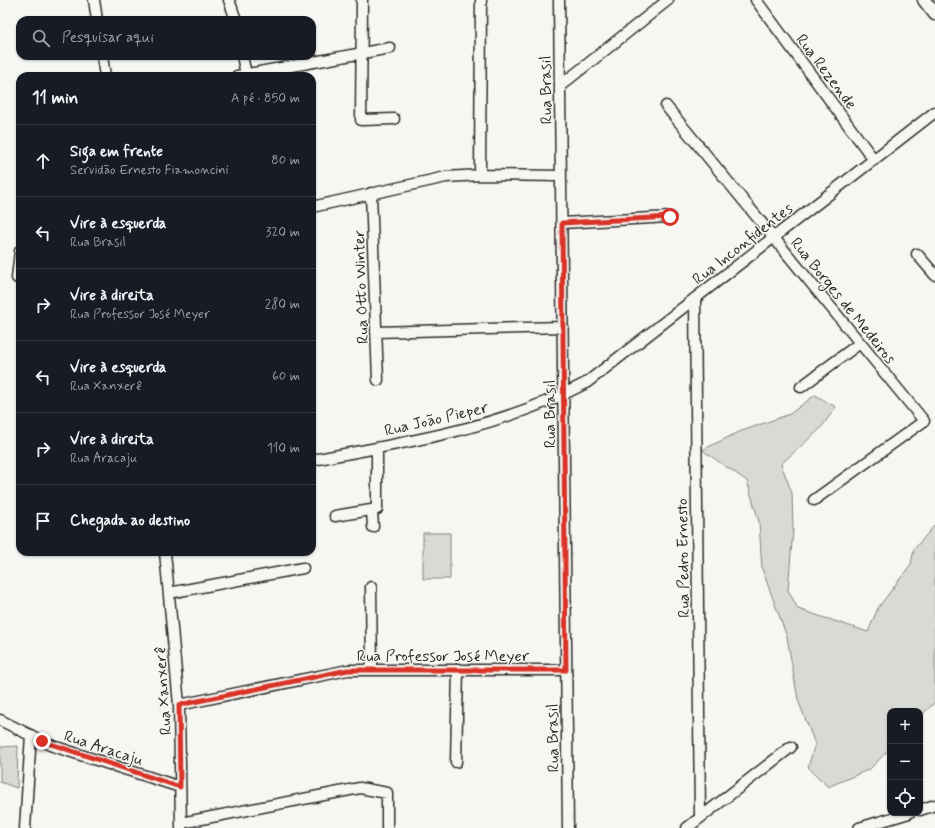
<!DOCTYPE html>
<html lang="pt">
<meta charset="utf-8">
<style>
:root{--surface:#171b24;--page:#242831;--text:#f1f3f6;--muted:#9ea1a6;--line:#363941}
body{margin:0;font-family:Mynerve,sans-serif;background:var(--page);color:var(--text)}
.controls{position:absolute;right:12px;bottom:12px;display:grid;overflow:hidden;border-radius:8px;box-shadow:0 1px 3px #0004}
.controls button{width:36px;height:36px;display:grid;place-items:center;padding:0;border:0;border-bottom:1px solid var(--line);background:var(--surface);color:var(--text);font:20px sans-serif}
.stop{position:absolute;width:12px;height:12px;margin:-9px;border:3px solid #d93025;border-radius:50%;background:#fff}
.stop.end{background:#d93025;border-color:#fff;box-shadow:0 1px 4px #0008}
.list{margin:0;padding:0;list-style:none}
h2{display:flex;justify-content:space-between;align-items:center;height:52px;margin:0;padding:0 16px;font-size:17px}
h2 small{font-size:13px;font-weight:400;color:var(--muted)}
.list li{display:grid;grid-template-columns:26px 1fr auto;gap:12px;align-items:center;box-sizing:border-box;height:72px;padding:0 16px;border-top:1px solid var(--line)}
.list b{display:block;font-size:15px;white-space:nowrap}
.list p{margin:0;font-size:13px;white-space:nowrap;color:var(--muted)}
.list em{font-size:13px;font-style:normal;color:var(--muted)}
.icon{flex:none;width:22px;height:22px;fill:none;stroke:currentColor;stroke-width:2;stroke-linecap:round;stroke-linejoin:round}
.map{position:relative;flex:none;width:935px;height:828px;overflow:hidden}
.search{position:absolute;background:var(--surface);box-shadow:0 1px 3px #0004;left:16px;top:16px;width:300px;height:44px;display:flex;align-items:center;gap:10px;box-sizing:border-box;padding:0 14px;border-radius:12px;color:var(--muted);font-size:15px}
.panel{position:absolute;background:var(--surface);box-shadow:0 1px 3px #0004;left:16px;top:72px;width:300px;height:484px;border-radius:12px}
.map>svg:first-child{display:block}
.green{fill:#d9d9d5;stroke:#828280}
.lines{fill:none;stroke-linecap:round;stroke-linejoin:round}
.minor-casing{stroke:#2b2b2b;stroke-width:13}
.major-casing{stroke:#2b2b2b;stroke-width:15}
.minor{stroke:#f6f6f2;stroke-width:10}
.major{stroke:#f6f6f2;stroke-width:12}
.route{stroke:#d93025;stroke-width:5}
.labels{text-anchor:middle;stroke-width:3;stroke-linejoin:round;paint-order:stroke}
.street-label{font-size:16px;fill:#2b2b2b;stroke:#f6f6f2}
</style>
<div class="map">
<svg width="935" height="828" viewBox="0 0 935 828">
<rect width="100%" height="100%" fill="#f6f6f2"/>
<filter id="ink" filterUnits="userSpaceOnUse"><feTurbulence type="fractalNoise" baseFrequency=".025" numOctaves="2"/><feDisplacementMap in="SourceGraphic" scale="8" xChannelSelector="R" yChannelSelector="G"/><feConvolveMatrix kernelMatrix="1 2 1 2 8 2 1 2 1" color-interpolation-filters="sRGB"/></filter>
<g filter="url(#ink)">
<path class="green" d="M815 395 836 407 820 429 781 464 792 493 793 530 788 590 798 609 868 632 878 608 911 564 914 549 935 525V702L920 717V711H890V748L870 769 828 787 808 767 815 744 798 700 787 637 762 569 759 522 747 481 702 450 739 432 790 414Z
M423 533H450V579H423Z
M18 746 17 788 0 782V747Z"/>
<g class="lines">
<defs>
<path id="minor" d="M94 0 97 20
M229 0 236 20
M362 0 361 120 394 119
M559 0 568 828
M756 0 874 160
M102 56 105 76
M242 56 246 74
M237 76 390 48
M560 86 668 0
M666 106 924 421 814 500
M480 175 481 0
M371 193 378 380
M312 207 446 177 480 175 561 176
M562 223 670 217
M917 254 935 275
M17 278 20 251
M695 298 700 818
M376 332 563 327
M801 387 860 343
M312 460C405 443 501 428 586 383L935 112
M372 510 373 527
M335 516 377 509V448
M165 552 179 705 181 828
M371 587 372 669
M169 593 303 568
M179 705 348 670H566
M0 720 50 745 180 787
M456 762 458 669
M920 810 935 805
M181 823 360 788 387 793V828
M25 828 31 735
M687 828 791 747
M859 828 909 813"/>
<path id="major" d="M924 0 935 14"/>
</defs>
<use href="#minor" class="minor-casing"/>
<use href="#major" class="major-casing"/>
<use href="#minor" class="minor"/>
<use href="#major" class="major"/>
</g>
</g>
<g class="lines" filter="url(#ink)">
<path class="route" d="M42 741 180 787 179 705 348 670H566L562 223 670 217"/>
</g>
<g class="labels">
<g class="street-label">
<text transform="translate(827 71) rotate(53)" y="6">Rua Rezende</text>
<text transform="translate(545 90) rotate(-91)" y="6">Rua Brasil</text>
<text transform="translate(742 243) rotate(-38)" y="6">Rua Inconfidentes</text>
<text transform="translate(360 287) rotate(-92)" y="6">Rua Otto Winter</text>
<text transform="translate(844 300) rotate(51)" y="6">Rua Borges de Medeiros</text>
<text transform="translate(549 414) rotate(-90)" y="6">Rua Brasil</text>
<text transform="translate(436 418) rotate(-13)" y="6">Rua João Pieper</text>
<text transform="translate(682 558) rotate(-91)" y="6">Rua Pedro Ernesto</text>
<text x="443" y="661">Rua Professor José Meyer</text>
<text transform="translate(162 691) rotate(-94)" y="6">Rua Xanxerê</text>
<text transform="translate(552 738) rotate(-91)" y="6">Rua Brasil</text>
<text transform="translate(104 747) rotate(18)" y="6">Rua Aracaju</text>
</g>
</g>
</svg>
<div class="controls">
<button>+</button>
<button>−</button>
<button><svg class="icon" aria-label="locate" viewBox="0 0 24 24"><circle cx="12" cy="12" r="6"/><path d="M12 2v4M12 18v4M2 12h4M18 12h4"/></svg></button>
</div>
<div class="stop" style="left:670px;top:217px"></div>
<div class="stop end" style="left:42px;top:741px"></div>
<div class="search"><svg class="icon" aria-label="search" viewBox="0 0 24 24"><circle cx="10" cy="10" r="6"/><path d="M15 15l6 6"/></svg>Pesquisar aqui</div>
<section class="panel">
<h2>11 min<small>A pé · 850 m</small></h2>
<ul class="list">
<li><svg class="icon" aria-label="ahead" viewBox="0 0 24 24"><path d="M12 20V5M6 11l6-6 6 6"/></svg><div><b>Siga em frente</b><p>Servidão Ernesto Fiamoncini</p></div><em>80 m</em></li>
<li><svg class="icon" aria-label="left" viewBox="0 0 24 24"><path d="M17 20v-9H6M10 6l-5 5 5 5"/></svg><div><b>Vire à esquerda</b><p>Rua Brasil</p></div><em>320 m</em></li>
<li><svg class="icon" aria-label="right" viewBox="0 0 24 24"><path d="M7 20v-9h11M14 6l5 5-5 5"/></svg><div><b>Vire à direita</b><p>Rua Professor José Meyer</p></div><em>280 m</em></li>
<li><svg class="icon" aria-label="left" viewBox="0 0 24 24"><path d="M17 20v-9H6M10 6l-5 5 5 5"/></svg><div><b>Vire à esquerda</b><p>Rua Xanxerê</p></div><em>60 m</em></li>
<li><svg class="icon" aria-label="right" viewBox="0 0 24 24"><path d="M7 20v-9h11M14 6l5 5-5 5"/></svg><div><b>Vire à direita</b><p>Rua Aracaju</p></div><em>110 m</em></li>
<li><svg class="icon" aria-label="arrive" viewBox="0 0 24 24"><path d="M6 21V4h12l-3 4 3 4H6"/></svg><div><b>Chegada ao destino</b></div></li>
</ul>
</section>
</div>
